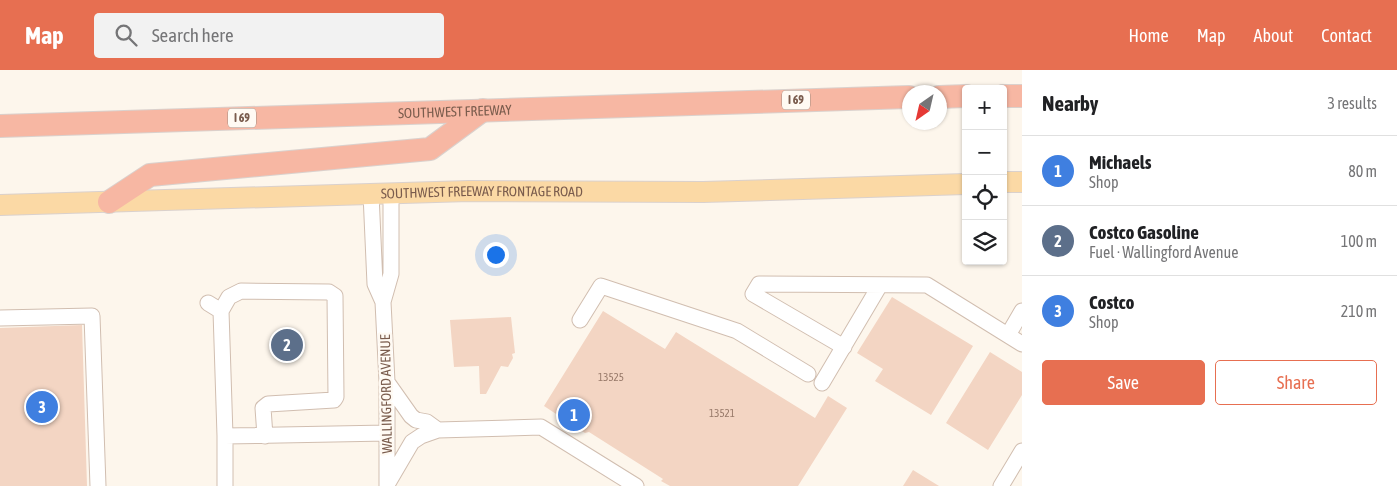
<!DOCTYPE html>
<meta charset="utf-8">
<style>
:root{--surface:#fff;--page:#f2f2f2;--text:#202124;--muted:#757577;--line:#e0e0e0;--accent:#e76f51}
body{margin:0;font-family:"Asap Condensed",sans-serif;background:var(--page);color:var(--text)}
.controls{position:absolute;right:15px;top:15px;display:grid;overflow:hidden;border-radius:5px;box-shadow:0 1px 4px #0004}
.controls button{width:45px;height:45px;display:grid;place-items:center;padding:0;border:0;border-bottom:1px solid var(--line);background:var(--surface);color:var(--text);font:25px sans-serif}
.compass{position:absolute;left:902px;top:15px;width:45px;height:45px;border-radius:50%;background:var(--surface);box-shadow:0 1px 4px #0004;rotate:214deg}
.you{position:absolute;left:495px;top:184px;width:18px;height:18px;margin:-12px;border:4px solid #fff;border-radius:50%;background:#1a73e8;box-shadow:0 0 0 8px #1a73e833}
.badge{display:grid;place-items:center;width:32px;height:32px;border-radius:50%;background:var(--accent);color:#fff;font-size:16px;font-weight:700}
.pin{position:absolute;translate:-50% -50%;border:2px solid #fff;box-shadow:0 1px 5px #0006}
.list{margin:0;padding:0;list-style:none}
h2{display:flex;justify-content:space-between;align-items:center;height:65px;margin:0;padding:0 20px;font-size:21px}
h2 small{font-size:16px;font-weight:400;color:var(--muted)}
.list li{display:grid;grid-template-columns:32px 1fr auto;gap:15px;align-items:center;box-sizing:border-box;height:70px;padding:0 20px;border-top:1px solid var(--line)}
.list b{display:block;font-size:19px;white-space:nowrap}
.list p{margin:0;font-size:16px;white-space:nowrap;color:var(--muted)}
.list em{font-size:16px;font-style:normal;color:var(--muted)}
.actions{display:flex;gap:10px;padding:15px 20px}
.actions a{flex:1;padding:11px 0;border:1px solid var(--accent);border-radius:5px;text-align:center;font-size:18px;color:var(--accent)}
.actions .main{background:var(--accent);color:#fff}
.icon{flex:none;width:28px;height:28px;fill:none;stroke:currentColor;stroke-width:2;stroke-linecap:round;stroke-linejoin:round}
.map{position:relative;flex:none;width:1022px;height:416px;overflow:hidden}
header{display:flex;align-items:center;gap:30px;box-sizing:border-box;height:70px;padding:0 25px;background:var(--accent);color:#fff}
header strong{font-size:24px}
nav{display:flex;gap:28px;margin-inline-start:auto;font-size:18px}
.search{width:350px;height:45px;background:var(--page);display:flex;align-items:center;gap:12px;box-sizing:border-box;padding:0 18px;border-radius:5px;color:var(--muted);font-size:19px}
main{display:flex}
aside{flex:1;background:var(--surface)}
.map>svg:first-child{display:block}
.building{fill:#f3d5c3}
.lines{fill:none;stroke-linecap:round;stroke-linejoin:round}
.minor-casing{stroke:#d1beb0;stroke-width:17}
.major-casing{stroke:#dad1cd;stroke-width:22}
.highway-casing{stroke:#dad1cd;stroke-width:24}
.minor{stroke:#fff;stroke-width:15}
.major{stroke:#fbd9a5;stroke-width:20}
.highway{stroke:#f7b7a3;stroke-width:22}
.labels{text-anchor:middle;stroke-width:4.5;stroke-linejoin:round;paint-order:stroke}
.number-label{font-size:11px;fill:#987a6a}
.shield{fill:#fffaf3;stroke:#a28b7f;stroke-width:1}
.shield-label{font-size:12px;font-weight:bold;fill:#7a5c4d}
.street-label{font-size:14px;fill:#7a5c4d;stroke:#fffaf3}
</style>
<header>
<strong>Map</strong>
<div class="search"><svg class="icon" aria-label="search" viewBox="0 0 24 24"><circle cx="10" cy="10" r="6"/><path d="M15 15l6 6"/></svg>Search here</div>
<nav><a>Home</a><a>Map</a><a>About</a><a>Contact</a></nav>
</header>
<main>
<div class="map">
<svg width="1022" height="416" viewBox="0 0 1022 416">
<rect width="100%" height="100%" fill="#fdf6ec"/>
<path class="building" d="M892 227 973 276 931 345 875 311 883 299 857 283Z
M603 241 665 279 676 262 684 267 815 348 828 326 847 338 798 416H670L661 411 663 409 589 362 585 363 544 336Z
M511 247 515 283 512 284 513 288 508 297 501 296 486 324H480L479 296 454 297 450 250Z
M82 255 87 416H0V258Z
M990 282 1022 302V325L988 380 946 353Z
M913 400 939 416H903Z"/>
<g class="lines">
<defs>
<path id="minor" d="M371 124 375 214 383 232
M208 233 221 241 225 366V416
M221 241 229 227 241 221 329 222 335 226 336 327 334 330 268 334 263 338 265 366
M0 248 92 246 98 416
M580 250 601 216 737 261 808 304
M1008 265 1022 241
M844 277 753 224 759 214 927 215 1022 274
M387 312 411 346 416 350 427 352 438 360
M822 313 880 215
M225 366 387 363
M388 413 412 372 421 366 438 360 541 357 636 416
M387 416V312L383 232 391 204V123
M1001 416 1022 381"/>
<g id="major">
<path d="M1003 112H1022"/>
<path id="s1" d="M0 135 469 121 703 122 966 114"/>
</g>
<g id="highway">
<path d="M1003 26H1022"/>
<path d="M939 27 966 26"/>
<path id="s2" d="M0 56 909 27"/>
<path d="M109 132 150 105 430 79 483 40"/>
</g>
</defs>
<use href="#minor" class="minor-casing"/>
<use href="#major" class="major-casing"/>
<use href="#highway" class="highway-casing"/>
<use href="#minor" class="minor"/>
<use href="#major" class="major"/>
<use href="#highway" class="highway"/>
</g>
<g class="labels">
<g class="number-label">
<text x="611" y="311">13525</text>
<text x="722" y="347">13521</text>
</g>
<g class="shield">
<rect x="782" y="20.5" width="28" height="19" rx="4"/>
<rect x="228" y="38.5" width="28" height="19" rx="4"/>
</g>
<g class="shield-label">
<text x="796" y="34">I 69</text>
<text x="242" y="52">I 69</text>
</g>
<g class="street-label">
<text dy="5" stroke="none"><textPath href="#s2" startOffset="455">SOUTHWEST FREEWAY</textPath></text>
<text dy="5" stroke="none"><textPath href="#s1" startOffset="482">SOUTHWEST FREEWAY FRONTAGE ROAD</textPath></text>
<text transform="translate(386 324) rotate(-91)" y="5">WALLINGFORD AVENUE</text>
</g>
</g>
</svg>
<div class="controls">
<button>+</button>
<button>−</button>
<button><svg class="icon" aria-label="locate" viewBox="0 0 24 24"><circle cx="12" cy="12" r="6"/><path d="M12 2v4M12 18v4M2 12h4M18 12h4"/></svg></button>
<button><svg class="icon" aria-label="layers" viewBox="0 0 24 24"><path d="M12 4l9 5-9 5-9-5zM3 14l9 5 9-5"/></svg></button>
</div>
<svg class="compass" viewBox="-18 -18 36 36"><path d="M0-13l5 13h-10z" fill="#e53935"/><path d="M0 13l5-13h-10z" fill="#757577"/></svg>
<div class="you"></div>
<div class="pin badge" style="left:574px;top:345px;background:#3f7fe0">1</div>
<div class="pin badge" style="left:287px;top:275px;background:#5c6f8a">2</div>
<div class="pin badge" style="left:42px;top:337px;background:#3f7fe0">3</div>
</div>
<aside>
<h2>Nearby<small>3 results</small></h2>
<ul class="list">
<li><span class="badge" style="background:#3f7fe0">1</span><div><b>Michaels</b><p>Shop</p></div><em>80 m</em></li>
<li><span class="badge" style="background:#5c6f8a">2</span><div><b>Costco Gasoline</b><p>Fuel · Wallingford Avenue</p></div><em>100 m</em></li>
<li><span class="badge" style="background:#3f7fe0">3</span><div><b>Costco</b><p>Shop</p></div><em>210 m</em></li>
</ul>
<div class="actions"><a class="main">Save</a><a>Share</a></div>
</aside>
</main>
